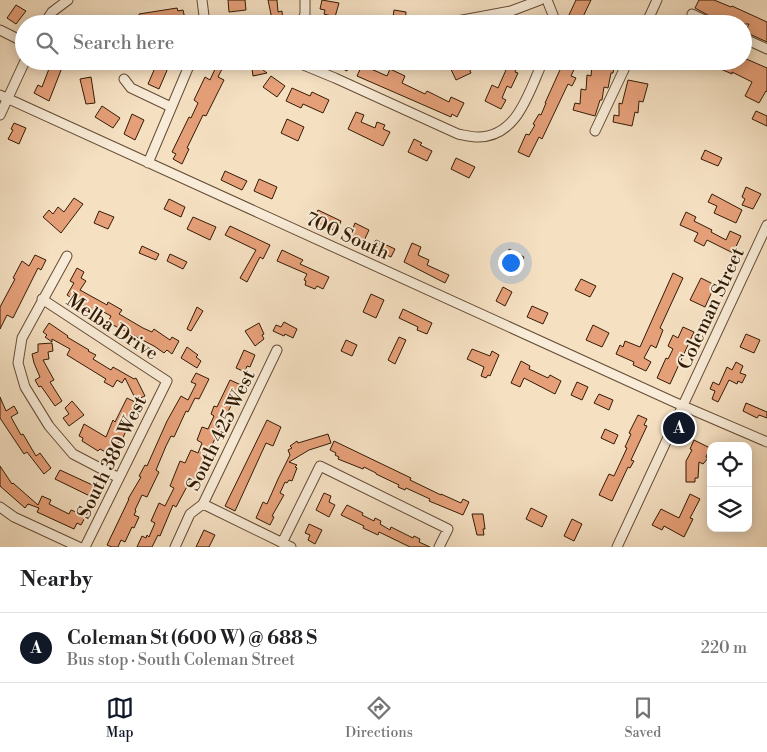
<!DOCTYPE html>
<meta charset="utf-8">
<style>
:root{--surface:#fff;--page:#f2f2f2;--text:#202124;--muted:#757577;--line:#e0e0e0;--accent:#111827}
body{margin:0;font-family:"Libre Bodoni",serif;background:var(--page);color:var(--text)}
.controls{position:absolute;right:15px;bottom:15px;display:grid;overflow:hidden;border-radius:10px;box-shadow:0 2px 12px #0003}
.controls button{width:45px;height:45px;display:grid;place-items:center;padding:0;border:0;border-bottom:1px solid var(--line);background:var(--surface);color:var(--text);font:25px sans-serif}
.you{position:absolute;left:510px;top:262px;width:18px;height:18px;margin:-12px;border:4px solid #fff;border-radius:50%;background:#1a73e8;box-shadow:0 0 0 8px #1a73e833}
.badge{display:grid;place-items:center;width:32px;height:32px;border-radius:50%;background:var(--accent);color:#fff;font-size:16px;font-weight:700}
.pin{position:absolute;translate:-50% -50%;border:2px solid #fff;box-shadow:0 1px 5px #0006}
.list{margin:0;padding:0;list-style:none}
h2{display:flex;justify-content:space-between;align-items:center;height:65px;margin:0;padding:0 20px;font-size:21px}
h2 small{font-size:16px;font-weight:400;color:var(--muted)}
.list li{display:grid;grid-template-columns:32px 1fr auto;gap:15px;align-items:center;box-sizing:border-box;height:70px;padding:0 20px;border-top:1px solid var(--line)}
.list b{display:block;font-size:19px;white-space:nowrap}
.list p{margin:0;font-size:16px;white-space:nowrap;color:var(--muted)}
.list em{font-size:16px;font-style:normal;color:var(--muted)}
.icon{flex:none;width:28px;height:28px;fill:none;stroke:currentColor;stroke-width:2;stroke-linecap:round;stroke-linejoin:round}
.map{position:relative;flex:none;width:767px;height:547px;overflow:hidden}
.search{position:absolute;background:var(--surface);box-shadow:0 2px 12px #0003;left:15px;right:15px;top:15px;height:55px;display:flex;align-items:center;gap:12px;box-sizing:border-box;padding:0 18px;border-radius:28px;color:var(--muted);font-size:19px}
.sheet{height:135px;background:var(--surface)}
nav{display:flex;justify-content:space-around;align-items:center;box-sizing:border-box;height:70px;border-top:1px solid var(--line);background:var(--surface);font-size:14px;color:var(--muted)}
nav a{display:grid;justify-items:center;gap:2px}
nav .on{color:var(--accent)}
.map>svg:first-child{display:block}
.building{fill:#e6a079;stroke:#331b04}
.lines{fill:none;stroke-linecap:round;stroke-linejoin:round}
.minor-casing{stroke:#644c34;stroke-width:11}
.minor{stroke:#f8ebd7;stroke-width:9}
.labels{text-anchor:middle;stroke-width:4;stroke-linejoin:round;paint-order:stroke}
.street-label{font-size:19px;fill:#331b04;stroke:#f8ebd7}
</style>
<div class="map">
<svg width="767" height="547" viewBox="0 0 767 547">
<rect width="100%" height="100%" fill="#f5e0c2"/>
<filter id="stains"><feTurbulence type="fractalNoise" baseFrequency=".004" numOctaves="4"/><feColorMatrix values="0 0 0 0 .2 0 0 0 0 .09 0 0 0 0 .02 0 0 0 .5 -.17"/></filter>
<radialGradient id="worn" r=".72"><stop offset=".6" stop-color="#630" stop-opacity="0"/><stop offset="1" stop-color="#630" stop-opacity=".3"/></radialGradient>
<path class="building" d="M228 0H245L246 10 229 12Z
M268 0H277L278 12 282 11 283 24H273Z
M322 0 339 3 335 17 324 14 325 10 320 9Z
M576 0H591L580 23 568 17Z
M699 0H714L731 7 732 6 767 22V42L745 32 749 24H724L695 8Z
M16 5 26 11 16 24 7 18Z
M177 8 178 11 183 10 186 23 172 24V21L153 24H119V20L140 18 139 14Z
M394 10 406 12 405 24H392Z
M744 58 767 68V92L766 91 759 103 745 96 752 82 732 72V74L714 66 717 61H743Z
M52 61 63 65 49 101 34 93 38 85 42 87Z
M158 61H171L159 89 148 84Z
M215 61H226L218 77 224 80 206 116 203 115 187 148 189 149 182 164 173 159 176 154 172 152 189 117 191 118 198 103 194 100 205 77 210 80 216 67 213 65Z
M251 61H268V65L258 66 267 73 253 76Z
M339 61H361L358 68 350 64 347 71 337 66Z
M460 61H466L471 73 456 80 449 65Z
M510 61H520L515 72 518 73 511 88 507 86 502 98 506 100 501 109 485 101 492 85 498 88Z
M564 61H578L571 76 576 78 572 86 568 84 542 139 539 137 529 157 518 152 526 134 529 135 535 125 533 124 539 114 541 115 546 103H545Z
M362 65 387 76 390 69 405 76 402 83 425 94 427 91 449 102 451 97 464 103 457 117 452 114 451 117 357 76Z
M592 65 614 68 613 73H611L608 88 604 87 602 100H600L595 116 573 110 575 103 580 104 581 89 586 90 587 75 591 76Z
M271 76 285 86 277 97 263 87Z
M91 77 95 103 86 104 80 79Z
M628 80 648 84 643 102 639 101 638 113 635 112 632 126 613 122 614 115 619 116V103L622 104Z
M292 88 310 96 312 92 329 100 323 113 303 104 301 108 286 101Z
M102 106 120 118 113 128 95 117Z
M756 111 767 116V126L752 119Z
M356 112 364 115 361 122 375 128 377 122 385 125 383 129 390 132 383 146 348 129Z
M132 114 144 120 135 140 124 134Z
M287 119 304 127 298 141 281 133Z
M14 123 26 128 19 144 8 139 13 130 11 129Z
M414 139 422 143 420 145 432 151 427 161 408 152Z
M705 150 722 158 718 166 701 159Z
M456 158 475 167 469 178 451 169Z
M225 171 247 181 242 190 221 180Z
M259 179 277 187 272 199 254 191Z
M746 187 761 194 753 209 742 205 745 199 742 197Z
M712 194 742 210 736 223 714 213 717 206 708 202Z
M74 198 83 204 61 233 43 217 49 210 53 214 58 207 64 212Z
M169 199 185 207 181 217 164 209Z
M318 210 341 221 337 232 313 220Z
M99 211 114 217 108 229 94 223Z
M686 212 696 217 694 221 712 230 711 232 726 240 730 231 741 236 733 253 707 240 704 246 694 241 698 233 680 225Z
M193 217 216 227 210 240 187 229Z
M355 223 369 230 362 245 353 241 355 238 350 236Z
M230 226 270 245 263 259 260 257 247 282 240 278 256 250 225 235Z
M376 240 395 249 391 257 372 248Z
M412 243 421 247 418 255 429 260 427 265 449 275 445 283 404 262Z
M142 246 159 254 156 260 139 253Z
M509 249 524 257 517 272 502 265Z
M282 250 303 260 300 264 329 277 323 289 317 286 315 289 305 285 306 281 304 280 307 274 277 261Z
M170 254 187 262 183 269 167 261Z
M35 255 46 260 41 270 38 268 13 318 7 315 0 329V307L15 279 13 278 22 261 29 266Z
M77 268 84 272 81 278 86 281 80 290 107 305 108 302 122 310 119 314 143 328 152 332 154 329 170 340 172 337 179 341 172 354 167 350 164 353 154 346 113 325 108 322 111 316 98 309 96 314 67 295 74 283 70 281Z
M673 273 683 278 660 328 663 330 656 348 651 345 644 358 651 362 646 371 633 365 634 362 616 354 620 345 623 347 625 341 640 347Z
M701 278 715 285 705 307 690 300Z
M581 279 596 286 590 297 575 290Z
M503 287 512 292 505 306 496 301Z
M371 294 384 300 376 318 363 312Z
M532 306 548 313 543 324 527 317Z
M197 307 203 311 191 331 187 329Z
M403 309 432 323 427 334 417 330 418 327 399 318Z
M284 322 297 329 293 338 285 334 284 336 273 331 276 325 281 327Z
M49 323 68 336 67 337 89 350 88 351 96 355 93 359 111 370 113 367 134 379 136 378 145 396 136 400 125 378 122 383 117 380 113 387 104 382 106 379 67 355 70 349 52 339V342L45 337 47 335 43 332Z
M259 323 264 334 262 335 264 339 255 346 245 331Z
M593 325 609 333 602 347 586 340Z
M683 327 694 332 670 384 657 378 666 358 668 359 673 349 668 346 673 335 678 338Z
M746 334 760 340 754 353 740 347Z
M399 337 406 340 395 364 388 360Z
M346 340 357 345 352 356 341 351Z
M52 343 53 351 48 352 49 359 43 360 54 380 50 382 62 401 55 406 41 386 39 387 35 380 40 377 34 363 32 354 38 352V344Z
M187 347 198 355 196 357 201 361 197 368 181 358Z
M472 349 490 356 492 351 499 355 490 376 488 375 486 378 481 376 484 367 467 359Z
M244 350 255 355 250 367 247 366 245 372 236 368Z
M521 361 530 366 529 369 548 378 550 375 561 381 555 394 524 378 520 387 511 383Z
M736 362 743 366 740 373 746 375 742 383 738 381 737 384 729 380 718 402 712 399 715 391 710 389 713 382 719 385 727 367 732 370Z
M196 373 209 379 199 399 195 398 188 412 186 411 174 437 171 436 166 446 156 470 159 472 147 497 142 495 135 510 136 511 134 515 139 517 134 528 132 527 125 542 121 540 118 547H112L107 545 129 499H128L141 477 139 476 145 465 147 466 167 421 181 396 188 400 196 384 191 382Z
M230 380 241 385 195 480 191 479 176 507 173 505 160 536 158 535 152 547H137L142 536 146 538 147 535 149 537 155 523 151 521 159 503 165 506 174 488 170 486 180 461 185 463 191 450 198 453 202 443 197 440 202 427 208 429 214 416 211 414 214 406 217 407Z
M577 382 588 387 582 400 571 395Z
M599 394 613 400 609 410 594 403Z
M0 397 6 411 14 406 18 413 11 417 21 435 23 434 36 456 40 453 51 468 44 474 27 452 24 454 0 418Z
M127 398 137 403 125 427 127 428 121 443 119 442 113 456 100 449 98 451 82 441 83 438 79 436 84 424 106 437 113 420 115 422Z
M72 401 84 415 69 426 63 418 69 414 65 408Z
M746 403 767 412V418L759 415 757 418 743 411Z
M638 415 647 419 644 425 647 426 631 460 634 461 630 468 628 467 612 501 599 495 609 474 614 476 627 448 625 447 631 434 629 433Z
M267 420 281 427 273 446 266 443 235 511 225 506Z
M605 429 618 435 614 444 601 438Z
M328 434 331 443 309 450 289 462 297 465 295 467 297 468 292 481 289 480 287 483 285 482 280 493 284 495 272 516 274 517 270 525 256 518 263 502 267 504 278 479 290 455 288 450 292 448 290 446 297 441 298 443Z
M694 440 710 448 706 457 708 458 703 464 699 462 698 478H695V482H686V461L692 450 690 449Z
M334 441 411 478 410 480 441 495V494L461 503 463 499 469 502 463 515 429 501 430 499 406 488 405 490 398 487 399 485 376 474V473L364 467 363 469 338 459 339 457 335 455 336 453 330 450Z
M0 466 12 484 13 483 38 505 42 496 51 500 49 504 69 514 71 510 76 512 79 506 89 510 81 525 77 523 74 529 37 512 39 508 28 504 25 508 0 486Z
M60 470 101 489 96 499 55 479Z
M324 493 331 496 329 502 335 505 329 517 316 510Z
M690 494 700 499 690 518 693 519 684 537 664 526 662 530 652 525 661 509 679 518Z
M347 505 363 513 362 515 374 521 375 518 381 521 380 524 390 530 391 527 413 538 414 536 420 539 419 542 430 547H410L379 532 378 535 363 528 364 526 341 515Z
M531 508 547 516 542 527 526 519Z
M472 514H483L485 529H483L484 535H477Z
M572 519 582 524 574 541 564 536Z
M309 524 322 530 315 544 308 540 310 535 305 533Z
M204 530 215 535 209 547H196Z"/>
<g class="lines">
<defs>
<path id="minor" d="M202 0 205 24
M547 0 553 15 554 24
M692 14 713 24
M44 24 52 12 68 0
M301 24 305 14V0
M441 24 511 11 540 0
M646 24 657 0
M0 30 24 42
M743 38 767 49
M298 61 301 64 335 78 458 134C464 135 471 137 478 137 518 137 529 91 543 61
M124 79 131 88 171 107
M0 95 674 402 767 442
M0 115 25 61
M595 131 628 61
M148 163 191 61
M67 256 22 338 18 363 25 387 49 426 73 454 119 478
M42 299 167 381 85 547
M203 504 291 547
M0 507 14 517 79 547
M282 543 320 466 448 529 439 547
M175 547 190 514 203 504 277 350
M617 547 767 225"/>
</defs>
<use href="#minor" class="minor-casing"/>
<use href="#minor" class="minor"/>
</g>
<g class="labels">
<g class="street-label">
<text transform="translate(348 235) rotate(24)" y="7">700 South</text>
<text transform="translate(710 308) rotate(-65)" y="7">Coleman Street</text>
<text transform="translate(113 326) rotate(33)" y="7">Melba Drive</text>
<text transform="translate(220 430) rotate(-64)" y="7">South 425 West</text>
<text transform="translate(111 457) rotate(-64)" y="7">South 380 West</text>
</g>
</g>
<rect width="100%" height="100%" filter="url(#stains)"/>
<rect width="100%" height="100%" fill="url(#worn)"/>
</svg>
<div class="controls">
<button><svg class="icon" aria-label="locate" viewBox="0 0 24 24"><circle cx="12" cy="12" r="6"/><path d="M12 2v4M12 18v4M2 12h4M18 12h4"/></svg></button>
<button><svg class="icon" aria-label="layers" viewBox="0 0 24 24"><path d="M12 4l9 5-9 5-9-5zM3 14l9 5 9-5"/></svg></button>
</div>
<div class="you"></div>
<div class="pin badge" style="left:679px;top:428px">A</div>
<div class="search"><svg class="icon" aria-label="search" viewBox="0 0 24 24"><circle cx="10" cy="10" r="6"/><path d="M15 15l6 6"/></svg>Search here</div>
</div>
<section class="sheet">
<h2>Nearby<small></small></h2>
<ul class="list">
<li><span class="badge">A</span><div><b>Coleman St (600 W) @ 688 S</b><p>Bus stop · South Coleman Street</p></div><em>220 m</em></li>
</ul>
</section>
<nav>
<a class="on"><svg class="icon" aria-label="map" viewBox="0 0 24 24"><path d="M3 6l6-2 6 2 6-2v14l-6 2-6-2-6 2zM9 4v14M15 6v14"/></svg>Map</a>
<a><svg class="icon" aria-label="directions" viewBox="0 0 24 24"><path d="M12 3l9 9-9 9-9-9zM9 14v-3h6M13 9l2 2-2 2"/></svg>Directions</a>
<a><svg class="icon" aria-label="saved" viewBox="0 0 24 24"><path d="M7 4h10v16l-5-4-5 4z"/></svg>Saved</a>
</nav>
